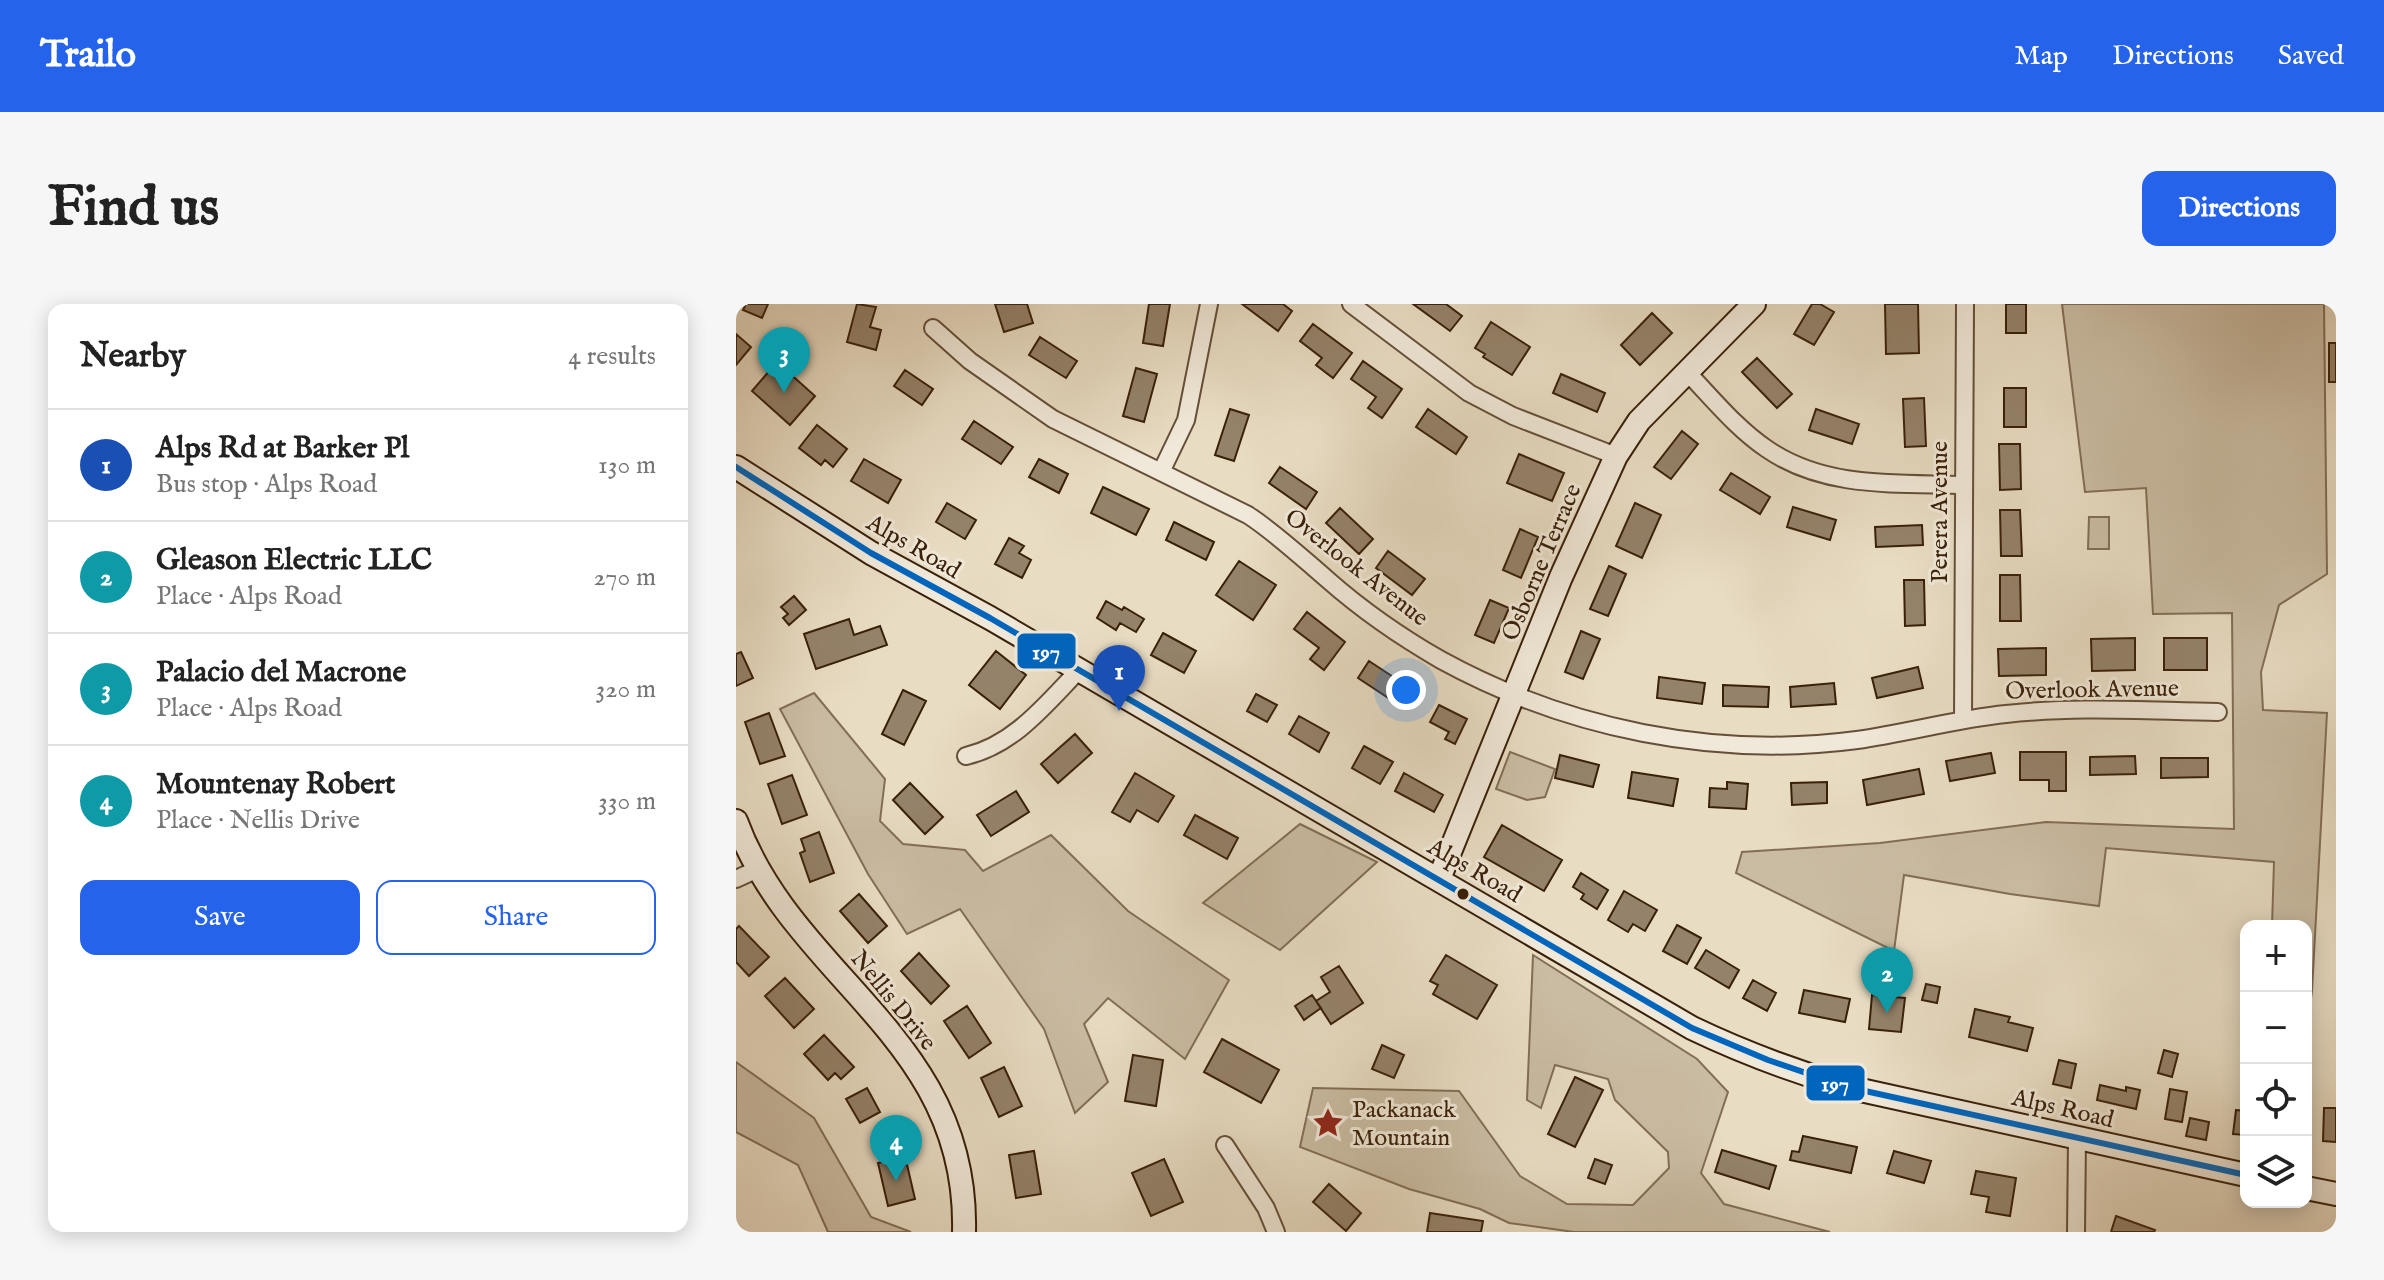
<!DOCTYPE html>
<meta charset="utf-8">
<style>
:root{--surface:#fff;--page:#f6f6f6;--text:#222;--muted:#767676;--line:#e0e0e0;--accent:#2563eb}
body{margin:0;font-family:"IM FELL English",serif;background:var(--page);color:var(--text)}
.controls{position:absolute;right:24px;bottom:24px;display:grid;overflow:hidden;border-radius:16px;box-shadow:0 4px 20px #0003}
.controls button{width:72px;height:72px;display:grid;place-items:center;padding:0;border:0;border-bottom:2px solid var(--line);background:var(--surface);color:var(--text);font:40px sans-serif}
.you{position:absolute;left:670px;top:386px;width:28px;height:28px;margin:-20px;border:6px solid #fff;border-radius:50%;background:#1a73e8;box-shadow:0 0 0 12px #1a73e833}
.badge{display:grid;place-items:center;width:52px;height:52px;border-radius:50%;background:var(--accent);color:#fff;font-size:26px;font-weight:700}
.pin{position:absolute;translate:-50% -66px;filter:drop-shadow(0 2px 4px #0008)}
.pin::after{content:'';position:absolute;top:42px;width:28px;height:24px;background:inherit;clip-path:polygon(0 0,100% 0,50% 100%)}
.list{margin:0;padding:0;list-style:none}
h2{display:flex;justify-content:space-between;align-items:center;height:104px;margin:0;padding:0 32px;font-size:34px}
h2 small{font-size:26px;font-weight:400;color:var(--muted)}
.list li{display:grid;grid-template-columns:52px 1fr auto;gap:24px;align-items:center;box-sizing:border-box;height:112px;padding:0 32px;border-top:2px solid var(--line)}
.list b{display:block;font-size:30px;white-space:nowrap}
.list p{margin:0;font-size:26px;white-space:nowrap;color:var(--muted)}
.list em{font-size:26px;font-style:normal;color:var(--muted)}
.actions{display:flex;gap:16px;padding:24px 32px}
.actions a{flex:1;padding:18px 0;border:2px solid var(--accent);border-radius:16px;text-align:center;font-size:28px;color:var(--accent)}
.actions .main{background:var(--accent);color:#fff}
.icon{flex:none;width:44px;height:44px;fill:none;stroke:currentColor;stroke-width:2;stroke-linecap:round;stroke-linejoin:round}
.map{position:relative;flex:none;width:1600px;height:928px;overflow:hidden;border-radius:16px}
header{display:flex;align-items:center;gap:48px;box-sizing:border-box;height:112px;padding:0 40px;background:var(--accent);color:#fff}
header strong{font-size:38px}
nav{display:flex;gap:44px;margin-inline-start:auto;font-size:28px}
.intro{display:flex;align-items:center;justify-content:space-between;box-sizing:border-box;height:192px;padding:0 48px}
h1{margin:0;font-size:56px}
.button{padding:20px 36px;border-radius:16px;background:var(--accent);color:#fff;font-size:28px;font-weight:700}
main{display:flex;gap:48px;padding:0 48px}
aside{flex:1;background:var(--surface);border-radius:16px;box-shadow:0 4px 20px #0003}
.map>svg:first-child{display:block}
.green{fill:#cabca3;stroke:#826e56;stroke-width:2}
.building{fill:#94826a;stroke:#392009;stroke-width:2}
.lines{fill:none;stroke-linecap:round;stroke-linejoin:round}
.street-casing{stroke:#654f38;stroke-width:20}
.secondary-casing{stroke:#392009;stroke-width:26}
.street{stroke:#f0e8d8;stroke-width:16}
.secondary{stroke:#f0e8d8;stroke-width:22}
.bus-1-casing{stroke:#f0e8d8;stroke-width:12}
.bus-1{stroke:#0065bd;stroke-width:6}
.bus-dot{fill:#392009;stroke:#f0e8d8;stroke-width:3}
.labels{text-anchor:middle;stroke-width:6;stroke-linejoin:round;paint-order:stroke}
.street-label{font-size:24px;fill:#392009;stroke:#f0e8d8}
.poi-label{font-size:24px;fill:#392009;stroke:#f0e8d8;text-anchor:start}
.line-badge{stroke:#f0e8d8;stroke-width:3}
.badge-label{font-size:22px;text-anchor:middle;font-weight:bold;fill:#fff}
</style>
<header>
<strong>Trailo</strong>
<nav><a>Map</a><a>Directions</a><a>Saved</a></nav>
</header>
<div class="intro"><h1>Find us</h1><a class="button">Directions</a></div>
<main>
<aside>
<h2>Nearby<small>4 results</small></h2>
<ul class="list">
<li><span class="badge" style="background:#1a4fb4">1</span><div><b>Alps Rd at Barker Pl</b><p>Bus stop · Alps Road</p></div><em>130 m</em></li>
<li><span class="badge" style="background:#0f9aa8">2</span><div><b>Gleason Electric LLC</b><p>Place · Alps Road</p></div><em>270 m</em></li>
<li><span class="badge" style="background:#0f9aa8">3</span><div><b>Palacio del Macrone</b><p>Place · Alps Road</p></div><em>320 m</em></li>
<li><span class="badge" style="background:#0f9aa8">4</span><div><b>Mountenay Robert</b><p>Place · Nellis Drive</p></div><em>330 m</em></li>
</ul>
<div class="actions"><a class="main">Save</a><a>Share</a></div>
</aside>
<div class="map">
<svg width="1600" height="928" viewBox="0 0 1600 928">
<rect width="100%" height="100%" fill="#e8dcc3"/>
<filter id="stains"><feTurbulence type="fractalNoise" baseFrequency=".0025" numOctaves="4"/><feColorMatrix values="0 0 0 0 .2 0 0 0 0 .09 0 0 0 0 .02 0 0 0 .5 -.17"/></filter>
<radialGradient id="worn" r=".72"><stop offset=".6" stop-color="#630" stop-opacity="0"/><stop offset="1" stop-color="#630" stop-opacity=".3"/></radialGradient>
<path class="green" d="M1326 0H1588L1591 270 1543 301 1525 368 1527 406 1591 409 1576 687 1570 730V622H1536L1538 558 1370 544 1363 602 1274 590 1168 571 1158 647 1000 569 1006 548 1144 539 1310 518 1498 525 1496 309 1417 310 1410 184 1349 188Z
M1353 213H1373V245H1352Z
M78 389 149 475 144 517 167 540 229 546 247 567 315 531 392 607 493 676 449 755 372 694 348 720 372 778 339 809 308 725 224 605 171 630 132 570 44 405Z
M774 448 819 465 809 493 791 496 760 485Z
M564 520 641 558 544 646 467 599Z
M797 651 961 755 992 788 965 869 988 900 1094 928H838L773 919 744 905 673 885 564 843 577 784 723 787 784 872 831 900 897 901 933 864 932 848 879 796 872 775 819 761 805 804 791 796Z
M0 758 78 814 135 913 175 928H92L62 861 0 828Z"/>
<path class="building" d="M10 0H32L26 14 7 6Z
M121 0 140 3 134 23 145 26 140 46 111 38Z
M259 0H291L297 19 268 28Z
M413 0H434L427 42 407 39Z
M506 0H547L556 7 542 27Z
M677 0H710L726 12 714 27Z
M1076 0H1084L1098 8 1078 41 1058 30Z
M1149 0H1182L1183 49 1150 50Z
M1270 0H1290V29H1270Z
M916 9 936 29 904 61 885 41Z
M755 18 794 43 776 71 747 53 749 50 739 44Z
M577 20 616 49 597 74 580 61 586 54 564 37Z
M0 30 15 43 0 61Z
M304 33 341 57 330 74 293 51Z
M1593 39H1600V78H1593Z
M1021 54 1056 90 1041 104 1006 68Z
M627 57 666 85 646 114 632 104 640 93 615 75Z
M41 58 79 92 54 121 16 87Z
M400 64 421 70 408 118 387 112Z
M169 66 197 85 186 101 158 82Z
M825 70 869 89 861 108 817 89Z
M1268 84H1290V123H1268Z
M1188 94 1190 142 1169 143 1167 95Z
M494 105 513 111 498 157 479 151Z
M692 105 731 133 720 150 680 123Z
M1080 105 1123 120 1116 140 1073 126Z
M238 117 277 143 265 160 226 135Z
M81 121 111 145 97 163 89 156 85 161 63 144Z
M946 127 962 140 935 175 918 163Z
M1263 140H1284L1285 185 1264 186Z
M783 150 828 169 816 197 771 179Z
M128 155 165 176 152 199 115 177Z
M303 155 332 170 323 189 293 173Z
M544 163 581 188 570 205 533 179Z
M995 169 1034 193 1024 210 984 186Z
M367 183 413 205 400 231 355 209Z
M211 199 240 216 229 235 200 218Z
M899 199 925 211 906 254 880 242Z
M1057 203 1100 216 1094 236 1051 223Z
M604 204 637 235 623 250 590 219Z
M1264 206H1284L1286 252H1265Z
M438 218 478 238 470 256 430 236Z
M1186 221 1187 241 1140 243 1139 223Z
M784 225 802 233 785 274 767 266Z
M273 234 288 242 283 249 295 256 286 274 259 260Z
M652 247 689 275 676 291 640 264Z
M503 257 540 281 517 316 480 291Z
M873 262 890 270 872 312 854 305Z
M1264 271H1284L1285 317H1264Z
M1168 276H1188L1189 321 1169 322Z
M58 292 70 306 53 321 47 314 52 310 45 303Z
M754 296 773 304 758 339 739 331Z
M370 297 386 306 388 303 408 315 400 328 384 319 380 326 361 314Z
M571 308 609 338 588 366 574 355 583 344 558 325Z
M113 315 118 331 144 322 151 341 80 365 68 330Z
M845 327 864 335 847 375 829 368Z
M427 329 460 347 448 369 415 351Z
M1399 334V366L1356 367 1355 335Z
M1428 334H1471V366H1428Z
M1310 344V371L1263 372 1262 345Z
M260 347 290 371 264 405 233 381Z
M5 348 17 374 0 382V350Z
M633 357 671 382 660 399 622 374Z
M1182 363 1187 384 1141 394 1136 374Z
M923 373 969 379 966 400 921 394Z
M1098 379 1100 400 1055 403 1054 383Z
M987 381 1033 383 1032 403 987 402Z
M167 386 190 397 168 441 146 430Z
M520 390 541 401 531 418 511 407Z
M703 401 731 415 719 440 709 435 713 428 694 418Z
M33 409 49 452 24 460 9 418Z
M563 412 593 429 583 448 553 430Z
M339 430 356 449 322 479 305 460Z
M628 442 657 458 644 480 616 464Z
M1284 448H1330V487H1313V476H1284Z
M1255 449 1259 469 1214 477 1210 457Z
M824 451 863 461 857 483 819 474Z
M1399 452 1400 470 1354 471V453Z
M1425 454H1472V473L1425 474Z
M1183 465 1188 490 1131 501 1127 476Z
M896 468 942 475 937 502 892 494Z
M399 469 438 492 422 518 401 506 394 518 376 508Z
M668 469 707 491 698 508 659 487Z
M56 471 71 511 46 520 32 480Z
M991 478 1012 480 1010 505 973 503 974 484 991 485Z
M1091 478V499L1056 501 1055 479Z
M174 479 207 513 189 530 157 496Z
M280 487 293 508 255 532 241 511Z
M459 511 502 534 491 555 448 531Z
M766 521 826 556 808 587 748 553Z
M83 528 98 569 74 578 64 549 69 547 65 535Z
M845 569 872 586 861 605 845 595 848 590 837 583Z
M888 587 921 606 909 627 897 620 892 628 872 616Z
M123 590 151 622 132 639 104 607Z
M941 621 965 634 951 660 927 647Z
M3 622 33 653 13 672 0 658V625Z
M970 646 1003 666 993 684 959 664Z
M183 649 213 682 195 700 165 667Z
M710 651 761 681 741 715 697 690 702 681 694 677Z
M603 662 627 699 595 720 580 697 594 688 585 673Z
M49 674 78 705 58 724 29 692Z
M1017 676 1040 689 1031 707 1007 694Z
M1190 680 1204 683 1201 699 1186 696Z
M1068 686 1114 695 1109 718 1063 709Z
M576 691 585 704 568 716 559 702Z
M1136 691 1169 694 1165 728 1133 725Z
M231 702 255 739 233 754 208 717Z
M1239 705 1274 713 1272 718 1297 724 1291 747 1233 733Z
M88 731 118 763 105 775 99 769 92 776 68 750Z
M486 735 543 766 525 799 468 768Z
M646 741 668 751 658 774 636 765Z
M1428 746 1442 750 1436 773 1422 769Z
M397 751 427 756 420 802 389 797Z
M1323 756 1340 760 1335 784 1317 780Z
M268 763 286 802 263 813 245 774Z
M839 773 867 786 839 843 812 830Z
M1364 781 1390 787V783L1404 786 1400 805 1361 796Z
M131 784 144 808 124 819 110 795Z
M1434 785 1451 788 1446 818 1429 815Z
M1588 804H1600V838L1587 837Z
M1500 806 1510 807V831L1497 830Z
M1454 814 1473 818 1470 836 1450 832Z
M1067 832 1121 843 1115 869 1054 856 1056 847 1063 848Z
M986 846 1040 862 1033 885 979 868Z
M298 847 305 890 280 894 273 851Z
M1158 847 1195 857 1188 879 1151 869Z
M169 852 179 895 152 902 142 859Z
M428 855 447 898 415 912 396 869Z
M859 855 876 861 869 880 852 874Z
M1240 867 1280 874 1274 912 1250 908 1253 893 1235 890Z
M593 880 625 909 610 927 577 898Z
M694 909 747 917 745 928H691Z
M1380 912 1419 926 1418 928H1375Z"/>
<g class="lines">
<defs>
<path id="street" d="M615 0 733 89 777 112 880 152
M197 24 234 57 317 115 512 211C541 230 565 253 592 276 626 306 665 333 705 356 831 425 979 455 1121 436 1171 429 1220 415 1270 410 1341 402 1412 407 1482 408
M951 68C976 94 1001 125 1031 145 1089 185 1160 179 1227 181
M425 168 450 116 473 0
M1227 416 1229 0
M230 452C278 441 310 400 343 366
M0 575 22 565
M489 841 530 904 540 928
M1340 928 1341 834"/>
<path id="secondary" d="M0 163 135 249 254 314 956 724C1006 748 1057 767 1111 783L1510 871
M0 517C58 676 233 733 228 928
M703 575 825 273 880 152 903 117 1018 0
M1570 884 1600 890"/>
</defs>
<use href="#street" class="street-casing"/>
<use href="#secondary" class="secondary-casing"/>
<use href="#street" class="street"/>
<use href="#secondary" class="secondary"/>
<defs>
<path id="bus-1" d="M0 163 135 249 254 314 956 724 1032 756 1111 783 1510 871"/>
</defs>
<use href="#bus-1" class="bus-1-casing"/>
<use href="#bus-1" class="bus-1"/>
</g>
<defs>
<symbol id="sight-bare" viewBox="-9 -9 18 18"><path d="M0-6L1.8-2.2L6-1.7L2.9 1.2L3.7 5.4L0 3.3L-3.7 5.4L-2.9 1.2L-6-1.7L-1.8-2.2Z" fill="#8f2418" stroke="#f0e8d8" stroke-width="2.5" paint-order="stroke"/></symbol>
</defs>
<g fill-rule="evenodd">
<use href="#sight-bare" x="570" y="797" width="44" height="44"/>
</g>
<circle class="bus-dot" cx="727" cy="590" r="7"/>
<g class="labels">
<g class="street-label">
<text transform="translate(1203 208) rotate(-90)" y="8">Perera Avenue</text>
<text transform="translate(178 242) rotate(30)" y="8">Alps Road</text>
<text transform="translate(805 258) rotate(-67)" y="8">Osborne Terrace</text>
<text transform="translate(621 263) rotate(38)" y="8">Overlook Avenue</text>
<text transform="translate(1356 385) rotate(-1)" y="8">Overlook Avenue</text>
<text transform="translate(739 566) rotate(30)" y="8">Alps Road</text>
<text transform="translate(158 696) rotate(51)" y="8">Nellis Drive</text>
<text transform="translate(1327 804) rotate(13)" y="8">Alps Road</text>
</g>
<g class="poi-label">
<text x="616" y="813">Packanack<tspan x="616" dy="28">Mountain</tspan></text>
</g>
</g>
<g class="line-badge">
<rect x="280" y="328" width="61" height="38" rx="8" fill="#0065bd"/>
<rect x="1069" y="760" width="61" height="38" rx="8" fill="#0065bd"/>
</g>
<g class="badge-label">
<text x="310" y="355">197</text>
<text x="1099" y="787">197</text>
</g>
<rect width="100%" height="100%" filter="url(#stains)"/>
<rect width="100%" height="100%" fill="url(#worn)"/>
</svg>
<div class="controls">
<button>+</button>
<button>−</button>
<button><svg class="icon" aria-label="locate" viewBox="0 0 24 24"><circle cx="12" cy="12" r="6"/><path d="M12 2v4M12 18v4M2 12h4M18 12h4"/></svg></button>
<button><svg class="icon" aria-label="layers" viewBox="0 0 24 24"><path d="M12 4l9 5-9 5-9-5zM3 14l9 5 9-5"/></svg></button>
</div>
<div class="you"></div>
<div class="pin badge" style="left:383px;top:407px;background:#1a4fb4">1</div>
<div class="pin badge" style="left:1151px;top:709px;background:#0f9aa8">2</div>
<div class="pin badge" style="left:48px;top:89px;background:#0f9aa8">3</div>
<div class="pin badge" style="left:160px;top:877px;background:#0f9aa8">4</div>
</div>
</main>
